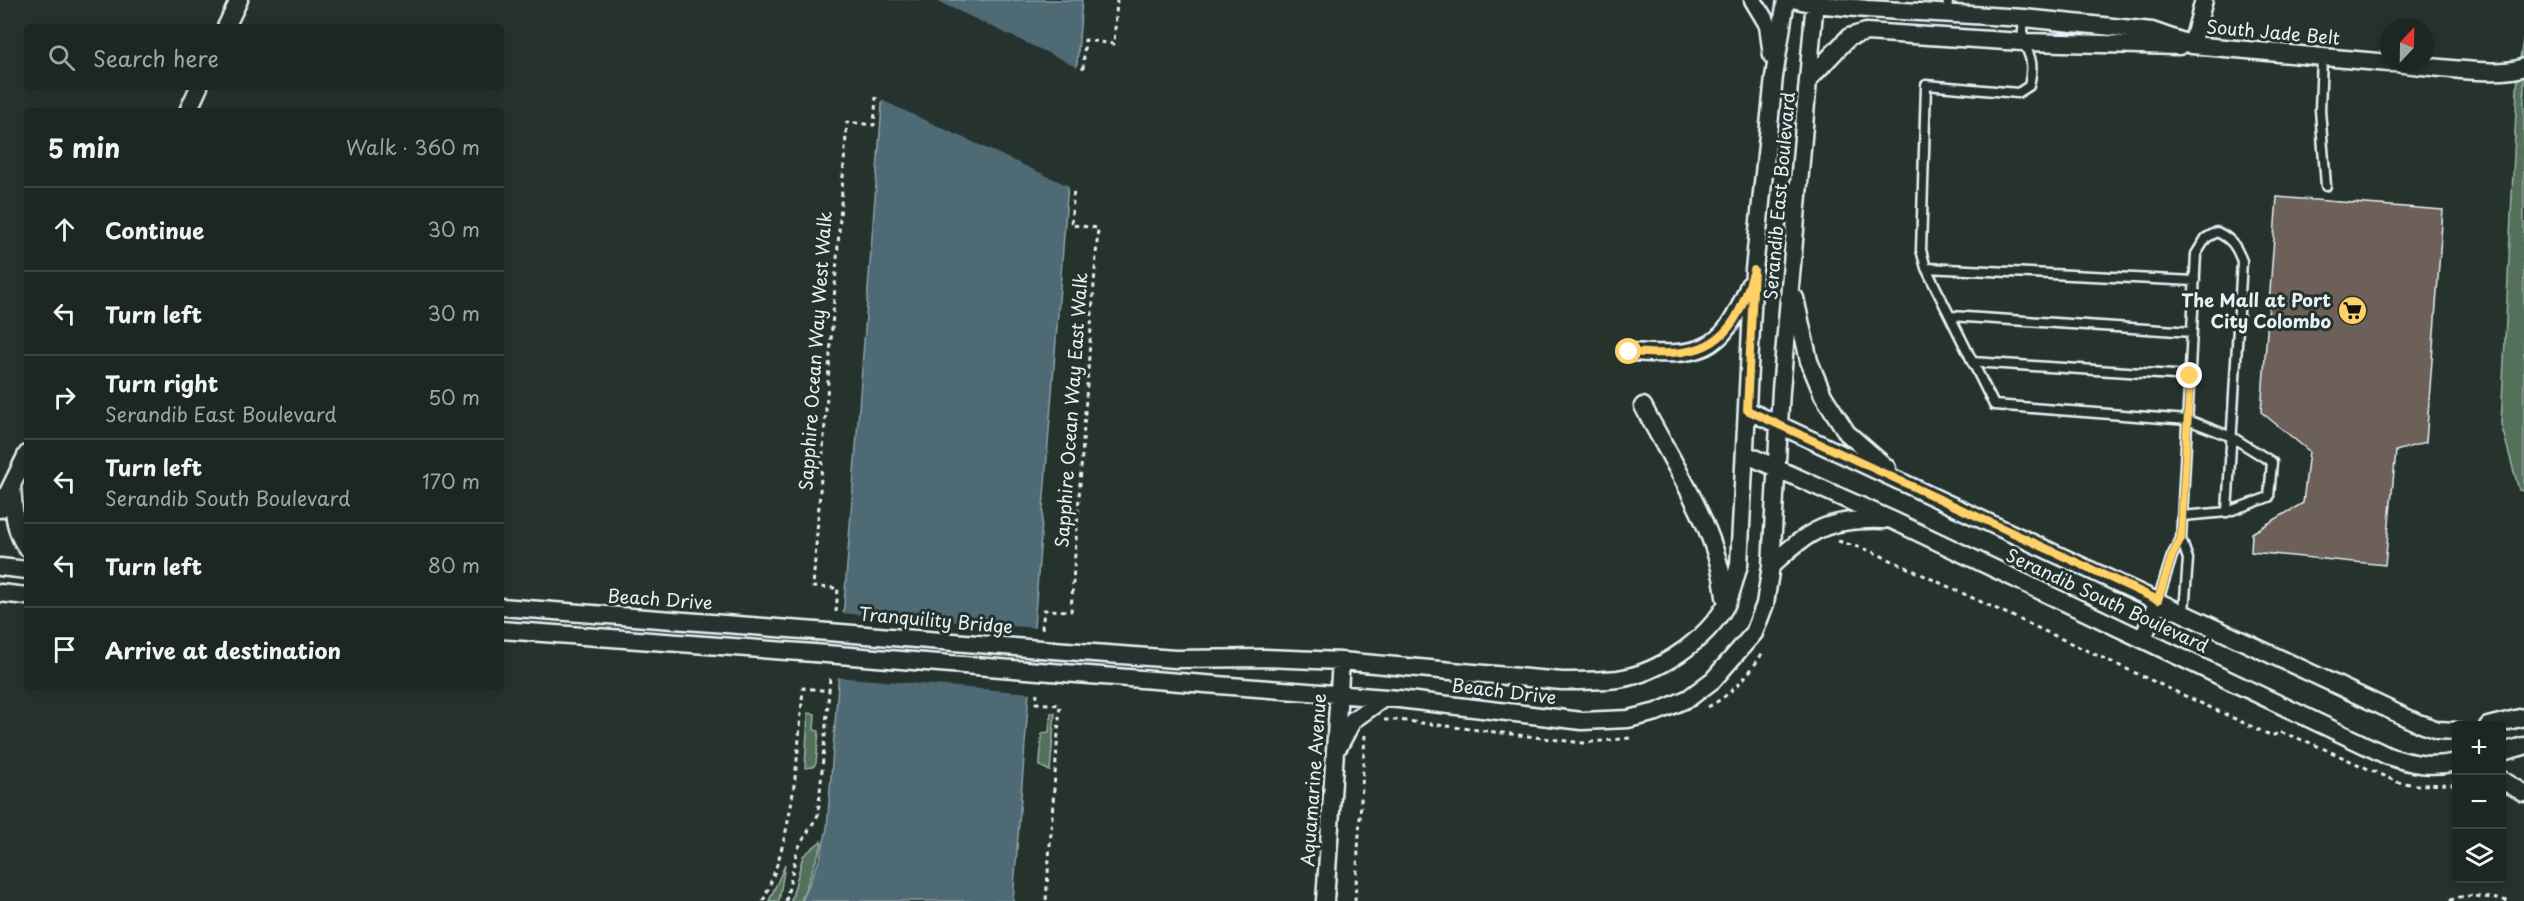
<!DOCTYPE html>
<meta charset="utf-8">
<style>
:root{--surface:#1c2622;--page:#252e2a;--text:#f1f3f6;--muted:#a0a5a5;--line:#3a4340}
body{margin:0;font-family:"Playpen Sans",sans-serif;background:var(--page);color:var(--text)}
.controls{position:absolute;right:18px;bottom:18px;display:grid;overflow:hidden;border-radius:6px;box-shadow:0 3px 15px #0003}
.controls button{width:54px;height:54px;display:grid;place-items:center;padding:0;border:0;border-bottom:2px solid var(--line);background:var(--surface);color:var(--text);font:30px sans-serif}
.compass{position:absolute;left:2380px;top:18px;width:54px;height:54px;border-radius:50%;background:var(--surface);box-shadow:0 3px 15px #0003;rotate:22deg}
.stop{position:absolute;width:18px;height:18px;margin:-14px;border:4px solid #ffd166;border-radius:50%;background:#fff}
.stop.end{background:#ffd166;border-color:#fff;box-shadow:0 2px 6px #0008}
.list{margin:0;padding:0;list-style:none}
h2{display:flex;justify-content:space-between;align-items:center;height:78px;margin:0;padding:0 24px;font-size:26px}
h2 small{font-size:20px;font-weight:400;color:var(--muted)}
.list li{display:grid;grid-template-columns:39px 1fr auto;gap:18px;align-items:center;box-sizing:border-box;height:84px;padding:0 24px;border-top:2px solid var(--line)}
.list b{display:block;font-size:22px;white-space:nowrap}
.list p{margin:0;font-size:20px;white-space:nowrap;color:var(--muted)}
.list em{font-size:20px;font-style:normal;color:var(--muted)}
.icon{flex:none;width:33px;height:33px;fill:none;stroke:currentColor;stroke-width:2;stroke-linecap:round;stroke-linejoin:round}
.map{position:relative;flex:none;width:2524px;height:901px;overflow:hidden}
.search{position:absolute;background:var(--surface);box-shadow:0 3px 15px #0003;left:24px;top:24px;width:480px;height:66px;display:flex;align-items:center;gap:15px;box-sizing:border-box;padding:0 21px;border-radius:6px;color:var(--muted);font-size:22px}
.panel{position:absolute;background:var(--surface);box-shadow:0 3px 15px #0003;left:24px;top:108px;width:480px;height:582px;border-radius:6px}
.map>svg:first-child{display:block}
.green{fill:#52715a;stroke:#9db1a9;stroke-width:1.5}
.water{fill:#4e6b74;stroke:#8ca1a9;stroke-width:1.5}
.pier{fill:#26332d}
.building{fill:#6c6059;stroke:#e8f1f8;stroke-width:1.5}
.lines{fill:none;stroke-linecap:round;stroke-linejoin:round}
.lane-casing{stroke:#e8f1f8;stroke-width:13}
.street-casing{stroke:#e8f1f8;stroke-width:21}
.path{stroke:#e8f1f8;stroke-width:3;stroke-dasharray:4.5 4.5;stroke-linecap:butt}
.lane{stroke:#26332d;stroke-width:8}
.street{stroke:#26332d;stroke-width:16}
.street-bridge-casing{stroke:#e8f1f8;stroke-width:21;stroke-linecap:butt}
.street-bridge{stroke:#26332d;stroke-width:16}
.route{stroke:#ffd166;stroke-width:8}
.labels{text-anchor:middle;stroke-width:6;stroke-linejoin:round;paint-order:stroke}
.street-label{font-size:18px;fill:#e8f1f8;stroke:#26332d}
.poi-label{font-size:18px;font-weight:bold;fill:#e8f1f8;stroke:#26332d;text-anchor:end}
</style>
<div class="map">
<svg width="2524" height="901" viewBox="0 0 2524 901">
<rect width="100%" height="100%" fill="#26332d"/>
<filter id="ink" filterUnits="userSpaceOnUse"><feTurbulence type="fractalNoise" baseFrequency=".0167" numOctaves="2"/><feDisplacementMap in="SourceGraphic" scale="12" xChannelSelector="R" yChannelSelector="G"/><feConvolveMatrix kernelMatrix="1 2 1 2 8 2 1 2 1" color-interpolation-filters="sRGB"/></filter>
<g filter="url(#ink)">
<path class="green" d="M2524 35V491L2519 490 2501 424 2518 70Z
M808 713 815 714 814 730 819 731 816 763 813 767 805 768Z
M1051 713H1055L1050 771 1040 766V763L1042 733 1049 732Z
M821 841 822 844 801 901H791L803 856Z
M785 865 779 901H769Z"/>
<path class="water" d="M890 0H1082L1013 901H802L820 858 827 829Z"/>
<path class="pier" d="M887 0H935L1080 68 1071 187 879 99Z
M840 613 1037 628 1032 693 836 677Z"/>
<path class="building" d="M2277 197 2443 210 2426 442 2396 451 2385 565 2251 552 2252 533 2303 503 2309 451 2261 412Z"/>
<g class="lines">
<defs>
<path id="lane" d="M1947 13 1948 0
M2024 18 2022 42C2033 57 2033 68 2029 86L2018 93 1926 85 1921 250 1926 268 2195 281
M2322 57 2320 110 2326 186
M1926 268 1994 405 2188 420 2232 437 2272 462 2269 497 2227 512 2182 516
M1951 316 2192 332
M1972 362 2190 376
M2158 600 2172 556 2181 539
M2184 612 2188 559 2181 539 2196 254 2206 238 2217 232C2232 239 2236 246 2242 261L2227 512"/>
<path id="street" d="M1753 0 1768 25 1772 56
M1797 0 1815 4 1867 9 2024 18 2152 31 2192 45 2389 63
M226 27 239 0
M2192 45 2204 0
M2393 63C2422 65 2500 78 2524 67
M1810 78 1849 37 1866 32 2022 42 2179 46
M188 111 199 87
M1795 298 1809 361 1823 395 1847 433 1887 468
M1629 352C1699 356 1722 356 1749 285
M1643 406C1673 464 1719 531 1725 597
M1747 410 2418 723 2438 730 2456 731
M1745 454 1894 521 2388 756C2412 764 2432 768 2456 762
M12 486C14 506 13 531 27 548
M0 509 27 454
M1771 566C1810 529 1829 518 1884 520
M0 567 27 570
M0 593 27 596
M501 607 816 631
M501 630 814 653
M2143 639 2158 600
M1053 650 1175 659 1265 658 1341 661 1562 681C1581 681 1599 681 1618 679 1659 673 1705 641 1726 605 1732 593 1735 578 1739 565L1754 270 1774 77 1786 0
M1051 672 1399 699 1582 721 1628 719 1657 712 1689 698 1713 680 1754 633 1765 604 1771 566 1781 390 1815 0
M2488 726 2524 717
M1339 746 1353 720 1384 698
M2502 752 2524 746
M2502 780 2524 793
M1325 901 1341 661"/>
</defs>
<use href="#lane" class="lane-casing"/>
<use href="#street" class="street-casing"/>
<path class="path" d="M1083 69 1085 40 1114 44 1117 0
M1838 541 1871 551 2272 736 2280 732 2311 743 2397 782 2417 785 2456 784
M836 612 838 588 813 587 847 122 874 125 876 97
M1042 629 1044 610 1071 611 1098 228 1071 225 1074 188
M1037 693 1036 703 1060 705 1046 901
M1708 707C1731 695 1752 672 1764 650
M1384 720H1398L1583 743 1630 738
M763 901C794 832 797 763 803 688L829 691 830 677
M786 901 797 850 818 815 829 691
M1355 901 1365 735
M2450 901C2464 891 2493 899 2510 901"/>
<use href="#lane" class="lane"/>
<use href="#street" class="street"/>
<defs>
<path id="street-bridge" d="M816 631 1053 650
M814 653 1051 672"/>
</defs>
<use href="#street-bridge" class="street-bridge-casing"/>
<use href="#street-bridge" class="street-bridge"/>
</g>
</g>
<g class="lines" filter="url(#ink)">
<path class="route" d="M1629 352C1672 354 1713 359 1737 315 1745 301 1749 285 1754 270L1747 410 2158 600 2172 556 2181 539 2190 376"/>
</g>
<defs>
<symbol id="supermarket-disc" viewBox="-11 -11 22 22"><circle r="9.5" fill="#ffd166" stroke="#26332d"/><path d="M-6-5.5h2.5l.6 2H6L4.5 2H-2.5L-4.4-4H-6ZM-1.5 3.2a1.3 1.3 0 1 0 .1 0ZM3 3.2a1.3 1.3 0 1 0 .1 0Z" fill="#111"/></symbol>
</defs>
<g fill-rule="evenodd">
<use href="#supermarket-disc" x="2336" y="294" width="33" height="33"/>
</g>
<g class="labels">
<g class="street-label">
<text transform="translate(2273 33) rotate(5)" y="6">South Jade Belt</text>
<text transform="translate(1780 196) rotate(-85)" y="6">Serandib East Boulevard</text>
<text transform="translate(816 351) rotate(-86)" y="6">Sapphire Ocean Way West Walk</text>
<text transform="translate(1072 410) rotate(-86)" y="6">Sapphire Ocean Way East Walk</text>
<text transform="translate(660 600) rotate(4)" y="6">Beach Drive</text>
<text transform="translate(2107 601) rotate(25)" y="6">Serandib South Boulevard</text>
<text transform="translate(936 621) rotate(5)" y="6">Tranquility Bridge</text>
<text transform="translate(1504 692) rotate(7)" y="6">Beach Drive</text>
<text transform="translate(1314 780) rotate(-86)" y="6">Aquamarine Avenue</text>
</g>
<g class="poi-label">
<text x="2331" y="307">The Mall at Port<tspan x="2331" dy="21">City Colombo</tspan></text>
</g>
</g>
</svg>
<div class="controls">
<button>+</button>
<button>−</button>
<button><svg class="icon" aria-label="layers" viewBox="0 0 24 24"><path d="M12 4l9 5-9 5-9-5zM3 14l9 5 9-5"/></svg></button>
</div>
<svg class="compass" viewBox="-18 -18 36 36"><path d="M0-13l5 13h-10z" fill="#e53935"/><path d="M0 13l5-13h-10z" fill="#a0a5a5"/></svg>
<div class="stop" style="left:1629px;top:352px"></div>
<div class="stop end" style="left:2190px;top:376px"></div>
<div class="search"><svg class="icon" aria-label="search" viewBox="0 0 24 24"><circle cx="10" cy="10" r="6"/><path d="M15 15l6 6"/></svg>Search here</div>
<section class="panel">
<h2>5 min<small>Walk · 360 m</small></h2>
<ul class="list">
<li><svg class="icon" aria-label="ahead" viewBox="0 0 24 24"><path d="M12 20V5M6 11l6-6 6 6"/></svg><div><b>Continue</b></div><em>30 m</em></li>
<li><svg class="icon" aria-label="left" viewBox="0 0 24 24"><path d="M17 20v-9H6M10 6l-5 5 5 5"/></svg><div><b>Turn left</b></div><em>30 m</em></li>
<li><svg class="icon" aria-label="right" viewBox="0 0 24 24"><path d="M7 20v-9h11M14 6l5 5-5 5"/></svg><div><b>Turn right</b><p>Serandib East Boulevard</p></div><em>50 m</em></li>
<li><svg class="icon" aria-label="left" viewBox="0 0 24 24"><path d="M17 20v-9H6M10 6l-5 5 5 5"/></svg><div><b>Turn left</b><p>Serandib South Boulevard</p></div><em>170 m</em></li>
<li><svg class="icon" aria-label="left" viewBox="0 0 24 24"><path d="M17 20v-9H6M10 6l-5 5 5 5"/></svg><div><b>Turn left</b></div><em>80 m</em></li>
<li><svg class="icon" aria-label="arrive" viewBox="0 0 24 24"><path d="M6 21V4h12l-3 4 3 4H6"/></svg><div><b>Arrive at destination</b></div></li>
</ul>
</section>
</div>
